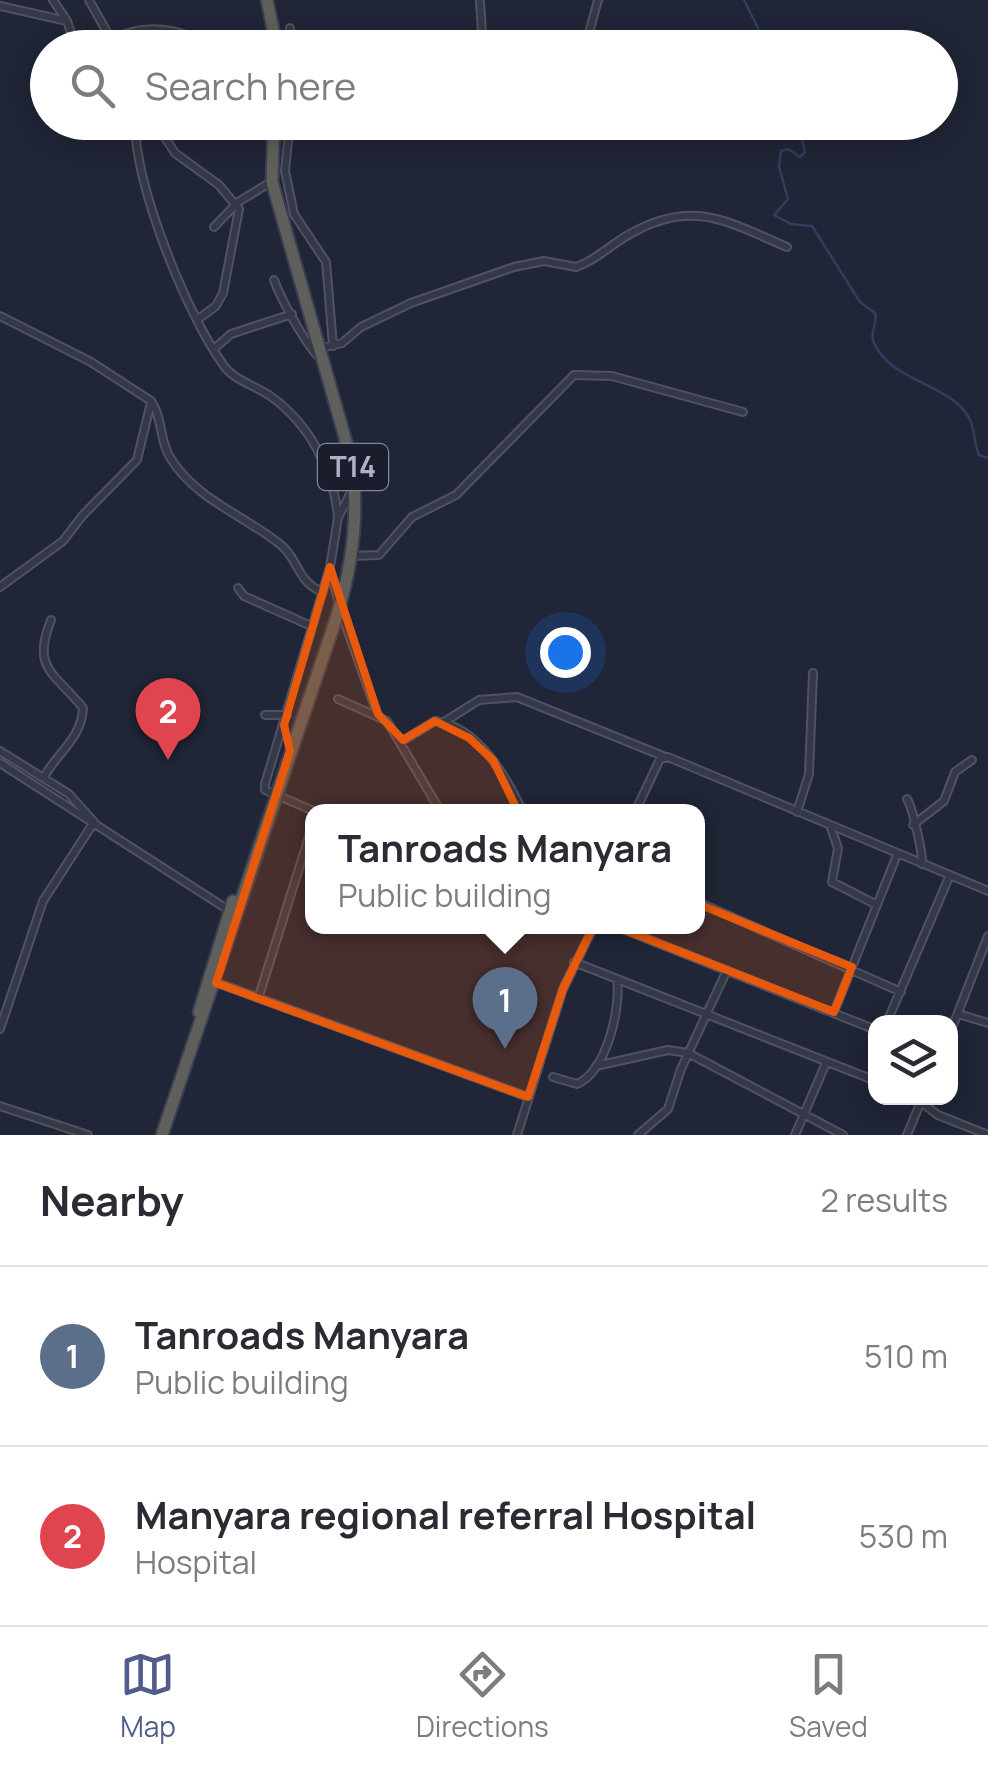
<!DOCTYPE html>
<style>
:root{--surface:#fff;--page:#f7f7f7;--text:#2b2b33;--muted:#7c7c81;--line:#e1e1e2;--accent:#525c8b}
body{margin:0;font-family:Manrope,sans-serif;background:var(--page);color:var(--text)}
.controls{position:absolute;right:30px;bottom:30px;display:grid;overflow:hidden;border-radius:20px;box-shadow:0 5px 25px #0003}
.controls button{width:90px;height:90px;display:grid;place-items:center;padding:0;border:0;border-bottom:2px solid var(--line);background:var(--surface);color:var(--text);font:50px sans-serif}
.you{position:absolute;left:565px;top:652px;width:35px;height:35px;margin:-25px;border:8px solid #fff;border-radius:50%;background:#1a73e8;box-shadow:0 0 0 15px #1a73e833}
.badge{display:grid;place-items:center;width:65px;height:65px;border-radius:50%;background:var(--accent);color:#fff;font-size:32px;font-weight:700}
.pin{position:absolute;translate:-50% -82px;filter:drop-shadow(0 2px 5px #0008)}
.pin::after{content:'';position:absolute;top:52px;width:35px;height:30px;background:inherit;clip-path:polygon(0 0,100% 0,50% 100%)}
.popup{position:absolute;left:305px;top:804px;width:400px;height:130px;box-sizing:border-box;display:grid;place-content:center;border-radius:20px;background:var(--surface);filter:drop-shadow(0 2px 8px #0005);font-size:32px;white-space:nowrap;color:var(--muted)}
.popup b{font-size:38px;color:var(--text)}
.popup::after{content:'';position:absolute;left:50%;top:100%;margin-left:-20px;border:20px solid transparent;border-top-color:var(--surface)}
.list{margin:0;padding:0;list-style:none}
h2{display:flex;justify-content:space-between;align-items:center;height:130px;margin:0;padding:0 40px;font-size:42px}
h2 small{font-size:32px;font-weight:400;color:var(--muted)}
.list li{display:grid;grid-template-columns:65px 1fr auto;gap:30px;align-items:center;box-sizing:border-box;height:180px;padding:0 40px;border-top:2px solid var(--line)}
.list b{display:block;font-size:38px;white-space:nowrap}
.list p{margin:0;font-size:32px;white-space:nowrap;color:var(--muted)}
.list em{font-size:32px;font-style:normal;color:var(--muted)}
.icon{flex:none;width:55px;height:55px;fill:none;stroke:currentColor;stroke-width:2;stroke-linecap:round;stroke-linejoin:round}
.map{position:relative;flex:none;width:988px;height:1135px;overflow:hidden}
.search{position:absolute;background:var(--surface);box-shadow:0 5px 25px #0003;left:30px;right:30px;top:30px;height:110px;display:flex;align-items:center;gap:25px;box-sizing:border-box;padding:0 35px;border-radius:55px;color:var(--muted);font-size:38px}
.sheet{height:490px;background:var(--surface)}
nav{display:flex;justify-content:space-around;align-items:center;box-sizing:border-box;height:140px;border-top:2px solid var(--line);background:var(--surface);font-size:28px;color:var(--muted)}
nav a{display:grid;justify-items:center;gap:5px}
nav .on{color:var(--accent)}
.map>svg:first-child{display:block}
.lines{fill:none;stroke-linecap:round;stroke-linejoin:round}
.stream{stroke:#343d5e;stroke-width:2.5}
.minor-casing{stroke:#4e5262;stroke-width:10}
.trunk-casing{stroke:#3b3f4f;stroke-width:15}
.minor{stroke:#343847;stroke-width:6}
.trunk{stroke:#5f5f5c;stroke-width:11}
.marked{fill:#e8590c;fill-opacity:0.2;stroke:#e8590c;stroke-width:8;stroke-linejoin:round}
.labels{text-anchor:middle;stroke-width:10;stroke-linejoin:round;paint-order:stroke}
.shield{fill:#191d2c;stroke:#818596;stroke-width:2.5}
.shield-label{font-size:28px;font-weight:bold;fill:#aeb2c4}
</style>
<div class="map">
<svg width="988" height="1135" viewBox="0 0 988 1135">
<rect width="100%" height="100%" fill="#202537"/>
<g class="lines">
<path class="stream" d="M744 0 758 28 761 48
M786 122 802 139 805 152 800 157 788 149 781 151 779 167 788 199 774 215 791 224 812 226 860 302 875 313C878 324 869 332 874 343 892 382 947 383 968 416 976 429 973 442 979 455L988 458"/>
<defs>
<path id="minor" d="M53 0 67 21 76 48
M89 0 116 48
M480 1 483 48
M0 6 67 21
M290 28 293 48
M112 40C144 22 182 28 213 48
M575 48 589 33 598 0
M135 122C135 186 186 313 224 366 233 379 255 386 269 395 309 423 334 470 338 518
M155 122 175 153 219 185 239 209 223 293 216 306 198 319
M290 122 285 171 294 214 326 262 333 346
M214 227 238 202 271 182
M274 280C281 299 306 346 321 359
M0 316 91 362 151 401C163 418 159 441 171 459 198 501 244 515 281 545 298 559 297 580 320 591
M215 348 231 334 292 314
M321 348 342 343 361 327 411 303 514 267 544 261 576 267C597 260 611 244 630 234 693 198 728 222 787 247
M352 556 379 555 412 517 456 495 574 375 612 376 743 412
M330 569 338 600
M0 587 63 541 83 515 137 460 151 402
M238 588 244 596 311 626
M341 612 377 713
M338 699 387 721 441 812
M265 715H287
M444 722 479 700 517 697 663 756
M402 741 435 721C478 727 506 776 523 812
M0 751 69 794 94 822 43 901 0 1029
M0 763 230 911
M44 777C57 753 82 738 83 708 55 673 31 669 51 620
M907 799C913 809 923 854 922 864
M316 812 265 790V784L330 567 338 518 352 490
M635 812 660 759 668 757 988 891
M797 812 809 774 813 673
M913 825 944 801 955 772 972 760
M831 828 838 848 832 882 877 905
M698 902 901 992
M615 926 876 1030
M574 962 876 1081
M215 982 528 1097
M259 996 312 827
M834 1012 897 855
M958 1014 988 1023
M887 1022 950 875
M950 1033 988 936
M596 1066 668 1050 688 1053 843 1135
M553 1077 577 1084C607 1071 621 1008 617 979
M916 1098 938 1115 988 1135
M0 1106 88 1135
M517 1135 563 989 594 926
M638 1135 668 1109 681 1069 727 970
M795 1135 826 1063
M907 1135 922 1099"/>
<path id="trunk" d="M267 0 277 48
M199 1012 233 901
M162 1135 337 616C353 563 361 507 349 452L272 182 274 122"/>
</defs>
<use href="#minor" class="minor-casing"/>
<use href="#trunk" class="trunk-casing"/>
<use href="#minor" class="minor"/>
<use href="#trunk" class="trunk"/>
</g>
<path class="marked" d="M330 567 378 714 403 740 435 721 469 738 493 760 530 836 569 882 610 880 613 869 852 967 834 1012 597 919 563 989 528 1097 216 983 290 751 284 725Z"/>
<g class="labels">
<rect class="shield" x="318" y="444" width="70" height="46" rx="8"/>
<g class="shield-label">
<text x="353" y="477">T14</text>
</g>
</g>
</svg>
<div class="controls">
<button><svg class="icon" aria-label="layers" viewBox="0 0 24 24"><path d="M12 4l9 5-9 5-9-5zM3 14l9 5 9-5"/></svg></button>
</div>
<div class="you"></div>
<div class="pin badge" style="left:505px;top:1049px;background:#5c6f8a">1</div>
<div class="popup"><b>Tanroads Manyara</b>Public building</div>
<div class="pin badge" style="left:168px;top:760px;background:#e0444e">2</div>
<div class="search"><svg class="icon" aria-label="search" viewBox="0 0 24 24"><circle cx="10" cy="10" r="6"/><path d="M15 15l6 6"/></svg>Search here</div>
</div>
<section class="sheet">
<h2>Nearby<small>2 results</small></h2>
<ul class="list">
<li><span class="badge" style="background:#5c6f8a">1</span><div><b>Tanroads Manyara</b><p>Public building</p></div><em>510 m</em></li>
<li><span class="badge" style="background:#e0444e">2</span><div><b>Manyara regional referral Hospital</b><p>Hospital</p></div><em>530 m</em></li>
</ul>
</section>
<nav>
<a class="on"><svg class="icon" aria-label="map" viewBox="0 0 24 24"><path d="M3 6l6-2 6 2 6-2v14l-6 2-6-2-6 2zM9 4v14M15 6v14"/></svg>Map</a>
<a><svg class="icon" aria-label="directions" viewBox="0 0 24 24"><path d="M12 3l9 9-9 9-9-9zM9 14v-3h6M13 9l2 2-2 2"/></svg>Directions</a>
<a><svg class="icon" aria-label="saved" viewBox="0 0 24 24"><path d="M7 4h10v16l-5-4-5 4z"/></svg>Saved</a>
</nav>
